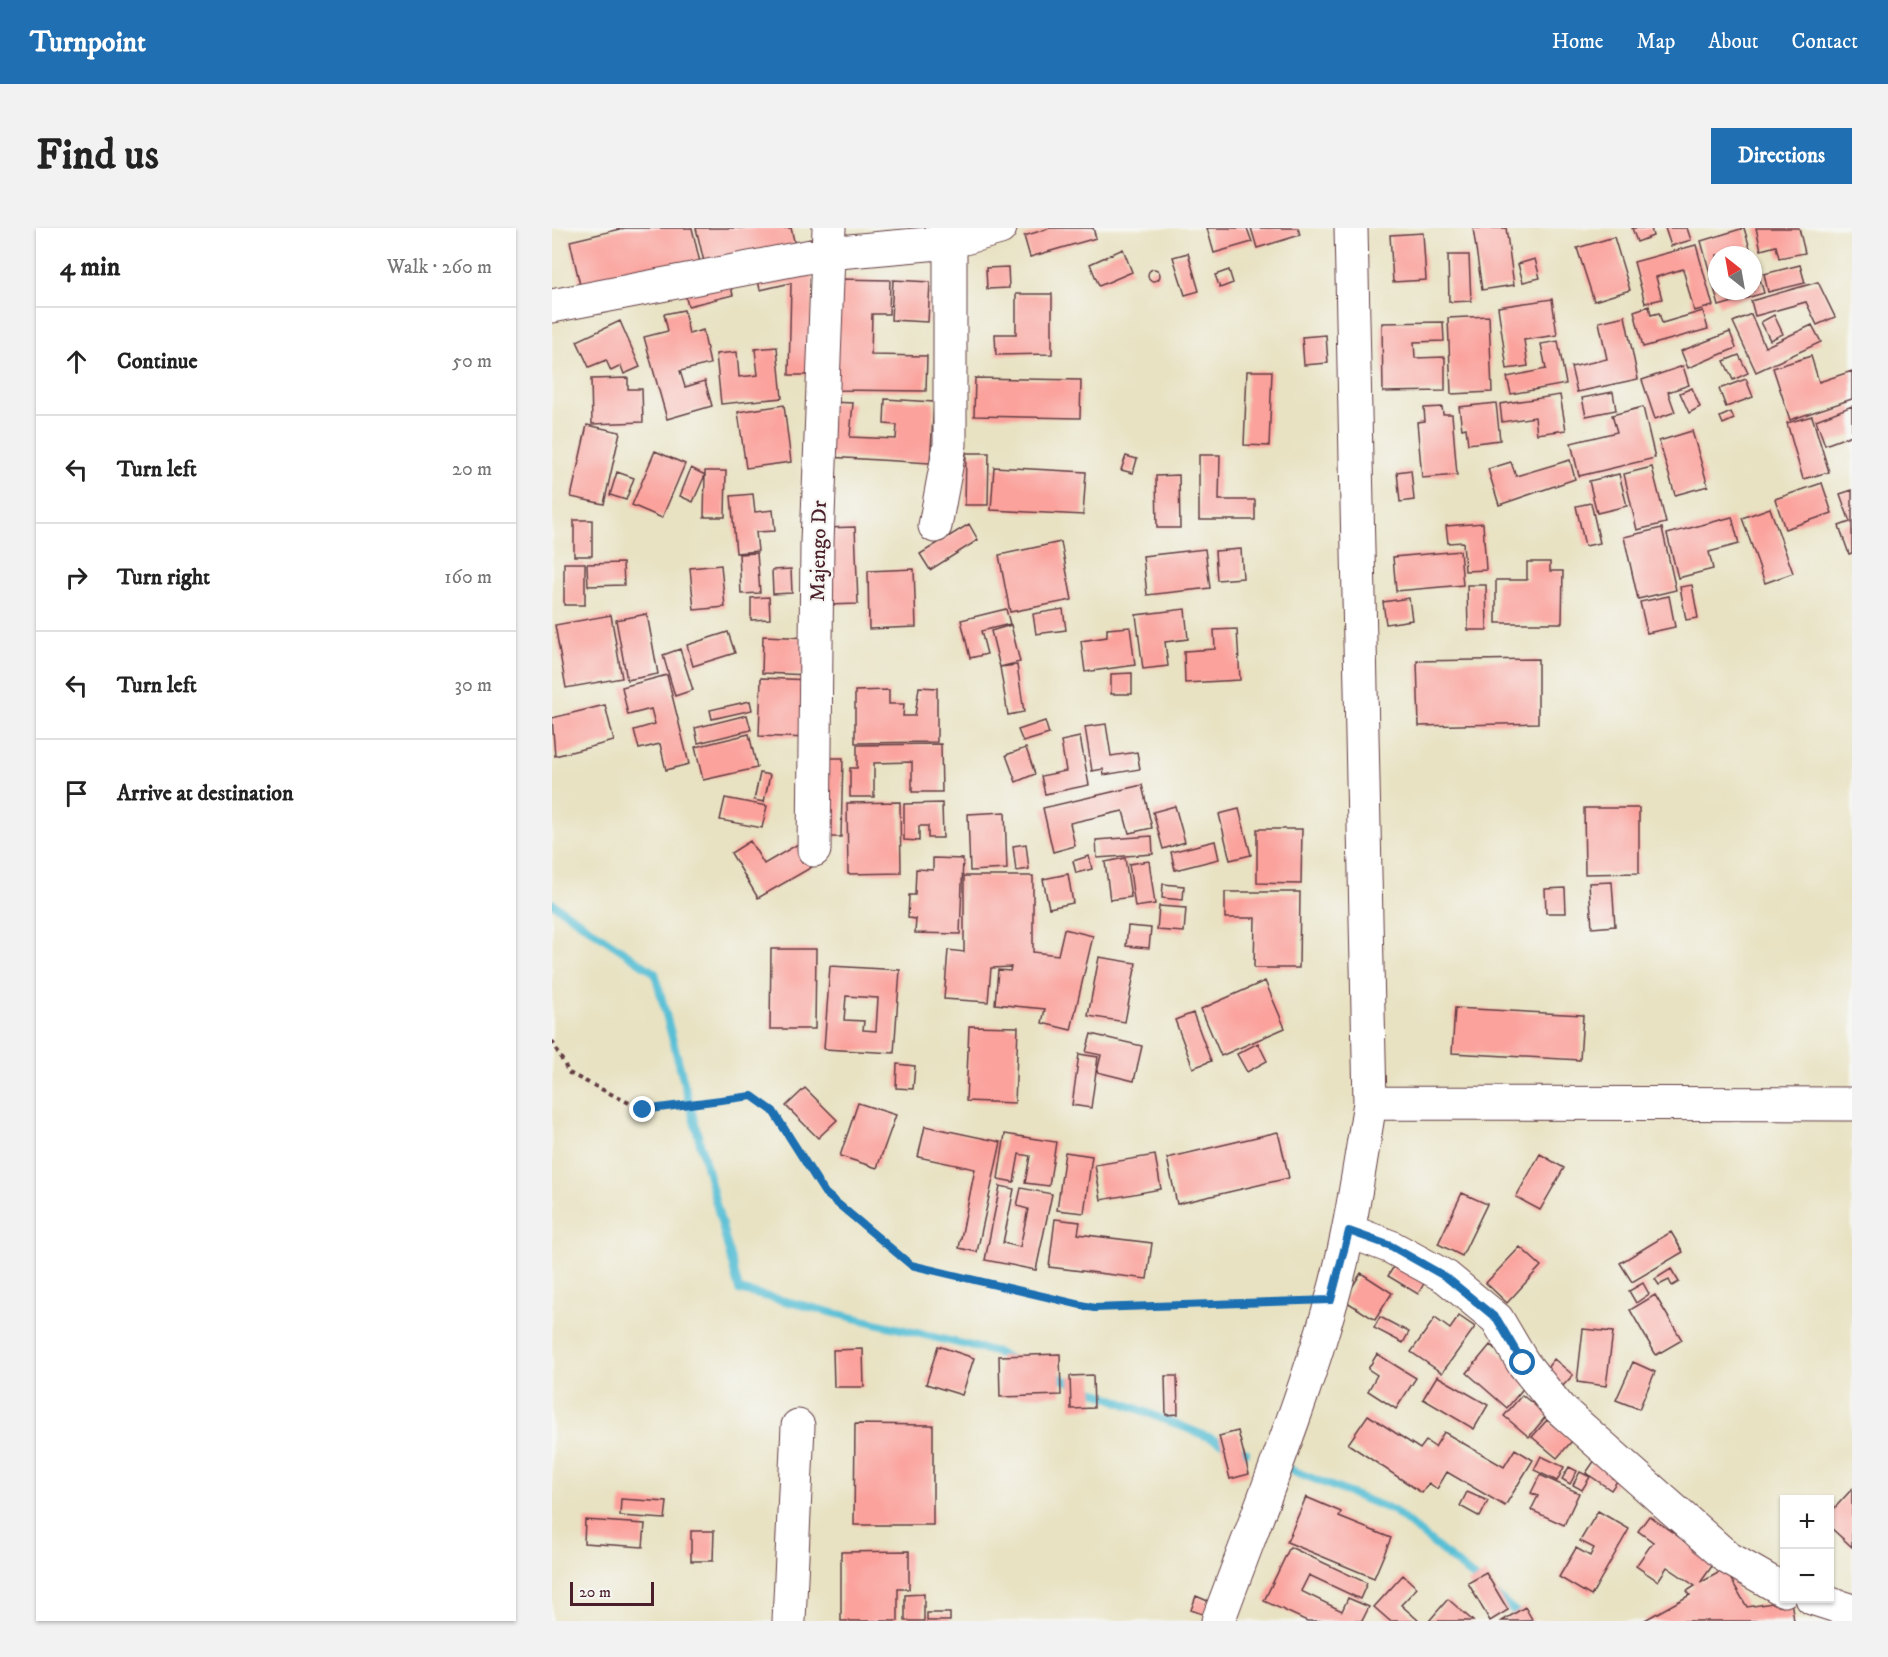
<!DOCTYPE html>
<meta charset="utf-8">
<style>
:root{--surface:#fff;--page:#f2f2f2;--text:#222;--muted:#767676;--line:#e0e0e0;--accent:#1f6fb2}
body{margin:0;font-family:"IM FELL DW Pica",serif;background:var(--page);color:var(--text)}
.controls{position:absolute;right:18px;bottom:18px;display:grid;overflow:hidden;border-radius:0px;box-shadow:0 2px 4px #0004}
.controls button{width:54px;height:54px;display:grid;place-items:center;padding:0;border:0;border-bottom:2px solid var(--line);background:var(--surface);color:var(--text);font:30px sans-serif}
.compass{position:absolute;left:1156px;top:18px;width:54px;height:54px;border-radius:50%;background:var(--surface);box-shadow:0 2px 4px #0004;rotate:329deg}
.scale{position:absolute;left:18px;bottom:15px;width:84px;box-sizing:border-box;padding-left:6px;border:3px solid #4a1f2b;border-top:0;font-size:16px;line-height:21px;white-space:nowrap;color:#4a1f2b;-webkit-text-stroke:4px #f6f6f2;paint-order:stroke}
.stop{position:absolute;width:18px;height:18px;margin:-14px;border:4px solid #1f6fb2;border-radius:50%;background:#fff}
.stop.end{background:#1f6fb2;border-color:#fff;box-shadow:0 2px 6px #0008}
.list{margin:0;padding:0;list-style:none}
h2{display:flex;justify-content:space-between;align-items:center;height:78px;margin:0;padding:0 24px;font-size:26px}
h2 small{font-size:20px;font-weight:400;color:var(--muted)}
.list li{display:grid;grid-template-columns:39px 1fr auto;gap:18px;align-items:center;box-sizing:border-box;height:108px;padding:0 24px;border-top:2px solid var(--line)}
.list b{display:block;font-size:22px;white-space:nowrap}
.list em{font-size:20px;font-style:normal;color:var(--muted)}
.icon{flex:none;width:33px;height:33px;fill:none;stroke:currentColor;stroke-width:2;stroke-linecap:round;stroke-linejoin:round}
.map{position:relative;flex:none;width:1300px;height:1393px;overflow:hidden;border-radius:0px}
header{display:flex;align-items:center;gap:36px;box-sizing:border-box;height:84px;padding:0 30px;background:var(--accent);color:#fff}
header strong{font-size:28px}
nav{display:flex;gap:33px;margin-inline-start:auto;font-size:21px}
.intro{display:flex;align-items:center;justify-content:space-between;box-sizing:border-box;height:144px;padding:0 36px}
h1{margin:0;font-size:42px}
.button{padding:15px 27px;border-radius:0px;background:var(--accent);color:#fff;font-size:21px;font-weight:700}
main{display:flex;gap:36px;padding:0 36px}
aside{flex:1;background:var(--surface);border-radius:0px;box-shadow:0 2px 4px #0004}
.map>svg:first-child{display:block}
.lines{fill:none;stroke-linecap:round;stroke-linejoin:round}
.stream{stroke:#58bfd5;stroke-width:8}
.building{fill:#fba29c;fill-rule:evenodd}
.minor-casing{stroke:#623c42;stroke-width:35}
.path{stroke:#623c42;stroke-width:4;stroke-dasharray:4.5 4.5;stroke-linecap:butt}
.minor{stroke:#fff;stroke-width:33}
.route{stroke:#1f6fb2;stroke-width:8}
.labels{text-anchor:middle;stroke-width:4.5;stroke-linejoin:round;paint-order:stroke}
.street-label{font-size:21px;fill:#4a1f2b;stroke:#f6f6f2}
</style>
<header>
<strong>Turnpoint</strong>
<nav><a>Home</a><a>Map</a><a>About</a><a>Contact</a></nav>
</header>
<div class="intro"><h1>Find us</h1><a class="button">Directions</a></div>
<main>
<aside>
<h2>4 min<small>Walk · 260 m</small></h2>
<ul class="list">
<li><svg class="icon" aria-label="ahead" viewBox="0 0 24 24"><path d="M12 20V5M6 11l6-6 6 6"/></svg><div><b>Continue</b></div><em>50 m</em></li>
<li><svg class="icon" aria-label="left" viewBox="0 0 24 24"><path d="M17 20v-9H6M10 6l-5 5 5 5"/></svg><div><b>Turn left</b></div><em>20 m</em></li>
<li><svg class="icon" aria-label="right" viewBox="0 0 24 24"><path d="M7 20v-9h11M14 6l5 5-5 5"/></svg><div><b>Turn right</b></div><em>160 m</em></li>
<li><svg class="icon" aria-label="left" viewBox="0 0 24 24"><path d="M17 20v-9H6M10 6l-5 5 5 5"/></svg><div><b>Turn left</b></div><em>30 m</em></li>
<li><svg class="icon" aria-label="arrive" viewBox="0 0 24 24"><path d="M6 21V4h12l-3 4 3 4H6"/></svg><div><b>Arrive at destination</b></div></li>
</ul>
</aside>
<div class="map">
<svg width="1300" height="1393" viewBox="0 0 1300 1393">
<rect width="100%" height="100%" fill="#f6f6f2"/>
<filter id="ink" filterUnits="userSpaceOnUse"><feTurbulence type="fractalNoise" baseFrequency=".0167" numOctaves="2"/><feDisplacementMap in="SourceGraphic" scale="12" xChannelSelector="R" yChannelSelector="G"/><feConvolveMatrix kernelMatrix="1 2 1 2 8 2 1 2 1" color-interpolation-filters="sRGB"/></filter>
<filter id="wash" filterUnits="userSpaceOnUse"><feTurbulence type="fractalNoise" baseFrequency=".008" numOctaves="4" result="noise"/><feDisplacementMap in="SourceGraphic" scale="24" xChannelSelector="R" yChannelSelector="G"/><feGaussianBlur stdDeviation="1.35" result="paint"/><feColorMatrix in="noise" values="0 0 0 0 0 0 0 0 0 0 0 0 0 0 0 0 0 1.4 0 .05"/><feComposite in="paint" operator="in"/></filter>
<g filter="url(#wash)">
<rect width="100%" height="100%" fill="#e8e2c2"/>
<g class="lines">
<path class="stream" d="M0 675 103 745 187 1062 443 1124 461 1132
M498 1146 694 1224
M737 1241 842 1283 932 1358
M942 1366 975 1393"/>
</g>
<g id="blocks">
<path class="building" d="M73 0H140L149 39 30 66 18 13Z
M144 0H239L243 17 153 38Z
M498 0H541L544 10 478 29 472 8Z
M655 0H695L700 14 662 25Z
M699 0H746L748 7 705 20Z
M921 0H954L962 57 930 62Z
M1080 0H1099L1101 8 1085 14Z
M1113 0H1135L1139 12 1119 18Z
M1192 0 1200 27H1165V63H1201L1202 31 1212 65 1167 78 1149 13Z
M1204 0H1247L1253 25 1227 30 1224 18 1209 22Z
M871 5 874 52 841 54 838 7Z
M1062 9 1078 62 1042 73 1025 20Z
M1144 17 1161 78 1142 83 1131 41 1104 49 1110 71 1093 75 1082 34Z
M571 21 580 44 547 58 538 36Z
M636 25 647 63 633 67 621 29Z
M896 27H917L919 73 897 74Z
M983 31 988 50 971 54 966 36Z
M257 32 261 51 259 147H237L239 55 208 62 204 42Z
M1248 37 1253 55 1216 64 1212 46Z
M456 39 457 60 435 61 434 40Z
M596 47a6 6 0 1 1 12 0a6 6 0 1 1-12 0Z
M677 42 681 55 668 60 663 47Z
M176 47 181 67 136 78 131 58Z
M284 51 338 52 337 86H320L319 127 375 128 374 163 282 162Z
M341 52 378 54 376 94 339 92Z
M1266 54 1283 89 1265 97 1254 74 1203 88 1199 73Z
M464 66H500V126L444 127 443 106H464Z
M1000 71 1005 107 972 112 976 138 955 141 946 79Z
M1097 78 1099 87 1107 85 1110 95 1151 83 1156 101 1091 119 1082 83Z
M132 82 137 106 151 102 158 136 128 143 133 159 153 153 160 178 115 191 92 109 116 103 112 86Z
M1199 86 1213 119 1260 97 1269 114 1204 144 1181 94Z
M1222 87 1231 106 1218 112 1209 94Z
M937 88 940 164 899 166 896 90Z
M1073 88 1086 151 1025 164 1019 139 1055 131 1047 94Z
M68 93 88 139 72 146 69 138 59 143 54 132 37 139 25 113Z
M891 94 892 113 862 114 863 130 893 129V163L831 164 830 95Z
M1178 104 1184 120 1136 140 1129 123Z
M774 107 776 135 752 137 750 109Z
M1006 113 1014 156 959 166 955 149 994 141 989 116Z
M225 119 230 170 169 176 164 126 185 124 187 149 206 147 203 121Z
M1187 127 1196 145 1181 152 1172 133Z
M1259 128 1267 154 1300 143V171L1238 192 1221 140Z
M1131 138 1137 157 1116 164 1123 184 1103 191 1090 152Z
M695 143H720L717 218 692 217Z
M76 150V161H90L91 194 40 196 39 151Z
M423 150 529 152 528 190 422 188Z
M1194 151 1201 169 1174 179 1167 161Z
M1140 160 1148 179 1137 185 1128 165Z
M1061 164 1064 182 1034 188 1030 170Z
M1008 167 1014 202 985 206 983 189 950 194 948 176Z
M333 171 382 174 378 235 276 229 279 174 301 175 298 209 344 211 345 197 332 196Z
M944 175 948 212 916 216 914 200 910 201 907 179Z
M232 177 239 234 194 240 186 184Z
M1300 178V207L1273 217 1264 192Z
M890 179 891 186H900L905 247 870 250 865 194 873 193 872 180Z
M1091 179 1103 230 1027 248 1019 215 1065 204 1060 187Z
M1179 184 1182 191 1171 196 1168 189Z
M1260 188 1277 244 1251 251 1235 195Z
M35 197 68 204 52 276 19 269Z
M1140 203 1156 258 1123 267 1107 213Z
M103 223 133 236 110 290 80 277Z
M414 225H437L436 277H413Z
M647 227H668L667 272H703V292H647Z
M574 228 585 231 581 245 569 242Z
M1018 232 1023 251 947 277 936 241 959 234 964 248Z
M442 239 534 244 531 287 439 282Z
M1100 239 1114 295 1085 302 1072 246Z
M139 240 153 247V243H174L173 289H152L153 247 141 274 128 268Z
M859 242 862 272 848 274 845 244Z
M65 244 82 250 74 272 58 267Z
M1067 246 1075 278 1045 285 1037 253Z
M627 247 628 300H605L604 248Z
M1270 255 1280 285 1233 301 1223 271Z
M1300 262V325L1297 326 1287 298 1298 294 1288 266Z
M201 266 203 284 221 282 223 303 204 304 206 323 184 325 179 268Z
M1039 275 1048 315 1033 318 1024 278Z
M1218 280 1241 345 1213 355 1190 290Z
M1180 289 1187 316 1157 324 1161 341 1126 350 1115 306Z
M22 292H40V328H22Z
M931 295 934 342 913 343 911 314 896 315 894 298Z
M417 296 426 312 378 342 368 326Z
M303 299 306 376 275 377 273 300Z
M1110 300 1124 362 1086 371 1072 309Z
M509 314 520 372 458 384 447 327Z
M653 321 658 360 595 367 591 328Z
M689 321 691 350 665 352 663 323Z
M908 323 911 357 844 363 841 329Z
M205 325 208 365 189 366 187 326Z
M975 334H998V343H1011L1010 395H944V352H975Z
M12 335H33V377H12Z
M71 335 72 357 36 358 35 336Z
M169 337 173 379 142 382 138 340Z
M239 341 240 365 221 366 220 342Z
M362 341 364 399 317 401 316 343Z
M915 357H934L935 402H916Z
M1140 357 1146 390 1134 392 1128 359Z
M1117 368 1123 399 1095 405 1088 374Z
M217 369 218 391 199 392V370Z
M857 370 860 392 834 396 831 374Z
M454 381 458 396 429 403 435 426 418 430 409 392Z
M511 381 514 402 484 406 481 386Z
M633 381 636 411 613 414 616 438 591 441 584 387Z
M95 386 106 446 75 452 64 392Z
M59 387 70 450 14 460 3 397Z
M459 397 468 434 448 439 439 403Z
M578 399 583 437 533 444 529 413 555 409V401Z
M685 401 688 452 633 455 632 423 663 421 662 402Z
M176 404 183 425 141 438 135 417Z
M211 408 260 410 258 447 210 445Z
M128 421 141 462 123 468 111 427Z
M986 431V495L867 498 865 433Z
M465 437 472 484 456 487 448 439Z
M580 445V466H559V446Z
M115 447 137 536 114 542 108 516 87 521 82 502 103 496 99 481 76 487 70 459Z
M209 450 259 452 256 510 207 508Z
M367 459 385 460V514L303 515V463L337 462V476H352L351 488H363Z
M198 473 200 482 160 491 158 482Z
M53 477 62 513 3 528 0 490Z
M195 487 199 502 146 515 143 500Z
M493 493 497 506 471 514 466 502Z
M554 496 559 528 585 524 588 541 552 547 551 541 540 543 533 499Z
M197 506 205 540 151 552 143 519Z
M528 509 537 557 493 566 489 548 514 543 509 513Z
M389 516 390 564H360V534L322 535V569H298V540H305V517Z
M474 520 483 546 464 554 454 527Z
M266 530H291L289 609H264Z
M208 545 218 547 212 574 202 572Z
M590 557 600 600 577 605 571 583 518 595 523 618 501 624 491 580Z
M173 570 215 578 210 600 168 592Z
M348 574 349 645 296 646 295 575Z
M390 575 391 610H376V598H367V613L352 612V576Z
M623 578 633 614 611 621 601 584Z
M1032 580H1087V645L1033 646Z
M687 581 699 627 678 632 667 586Z
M453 584 455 641 418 643 416 586Z
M705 601H750L749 656 705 655Z
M600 608 601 626 545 630 544 612Z
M198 613 212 636 246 616 260 639 206 670 179 625Z
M663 613 667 631 623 642 619 624Z
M474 616 477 641 464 643 461 618Z
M537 628 540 641 524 645 521 633Z
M381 630 411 631 408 706 363 705 364 691 356 690 357 667H363L364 641 381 642Z
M573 630 579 669 558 672 553 634Z
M597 633 603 676 583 679 577 636Z
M516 646 521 675 497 680 491 651Z
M412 648H481V724L506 727 512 701 541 708 519 802 490 795 493 781 443 776 446 742 458 743 459 739 439 740 436 774 392 771 396 722 412 724Z
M1060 654 1063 698 1040 700 1037 655Z
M611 656 632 658 631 672 610 670Z
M1013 660 1014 685H994L993 661Z
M673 664H748L747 740H702L703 690H673Z
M607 678 634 680 632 704 605 702Z
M576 698 599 700 597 720 574 718Z
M219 721H264L263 801H218Z
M547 729 584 735 573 794 536 788Z
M278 738 348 742 342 825 272 821ZM294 768 326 770 324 803 311 802 312 793 292 792Z
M713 753 733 800 669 828 649 781Z
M903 780 1031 787 1028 832 900 825Z
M641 785 659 833 641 840 623 792Z
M417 798 466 799 463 875 414 873Z
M539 806 590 818 582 853 545 844 549 827 534 824Z
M706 815 715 833 695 844 685 826Z
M527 826 546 829 539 880 520 877Z
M345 836 363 838 361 861 344 860Z
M253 860 285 892 266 910 234 878Z
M306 875 344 887 325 940 288 928Z
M373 898 449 914 425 1024 407 1020 423 941 366 929Z
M726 904 737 950 625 976 615 930Z
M453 906 504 914 497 958 473 955 478 928 467 926 462 954 446 951Z
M513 924 540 928 532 985 505 982Z
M988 926 1012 940 988 982 964 969Z
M603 927 609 961 549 972 543 937Z
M448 958 462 961 451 1015 468 1019 476 981 465 978 469 960 500 966 484 1042 433 1032Z
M910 965 935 976 910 1028 886 1016Z
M503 991 528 994 526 1006 600 1015 595 1051 497 1039Z
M1119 1004 1131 1024 1080 1054 1068 1035Z
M968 1019 989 1038 955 1075 934 1055Z
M845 1033 875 1050 866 1066 836 1048Z
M1119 1041 1127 1054 1120 1058 1117 1052 1107 1057 1103 1051Z
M809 1045 840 1065 823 1092 792 1072Z
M1091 1055 1097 1066 1084 1075 1077 1063Z
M1103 1067 1130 1112 1104 1127 1078 1082Z
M907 1088 923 1099 890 1145 859 1124 883 1090 898 1101Z
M828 1089 857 1104 851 1115 822 1100Z
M1031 1101 1061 1104 1054 1158 1025 1154Z
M938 1117 979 1151 955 1180 915 1145Z
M386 1118 422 1130 410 1167 374 1156Z
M311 1121 312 1159H282L281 1122Z
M508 1126 509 1167 448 1169 447 1128Z
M825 1126 864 1150 844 1181 816 1163 825 1147 816 1141Z
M1002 1131 1021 1147 1009 1160 991 1145Z
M1081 1134 1103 1144 1087 1181 1064 1172Z
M541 1147 542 1180 519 1181 518 1148Z
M613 1148H625L626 1186 614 1187Z
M885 1148 936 1177 922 1201 871 1171Z
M970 1167 985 1179 989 1174 999 1182 977 1209 952 1188Z
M816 1187 868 1221 874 1213 883 1219 892 1204 952 1239 963 1221 981 1232 953 1278 895 1244 885 1261 877 1255 870 1265 796 1216Z
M995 1192 1020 1213 1005 1230 980 1209Z
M303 1196 381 1197V1297H302Z
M686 1203 697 1246 678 1251 667 1208Z
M989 1228 1012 1239 1005 1253 982 1242Z
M1045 1229 1070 1246 1059 1262 1034 1245Z
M1017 1239 1025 1243 1018 1256 1010 1251Z
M1028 1244 1038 1249 1030 1262 1021 1257Z
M988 1247 1027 1265 1012 1297 979 1282 986 1268 979 1265Z
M1300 1261V1319L1278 1299V1285Z
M915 1264 936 1273 928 1289 908 1278Z
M754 1269 789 1284 787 1289 839 1310 822 1350 735 1314Z
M69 1271 115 1274 113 1291 68 1288Z
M1046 1283 1077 1301 1039 1368 1007 1349 1024 1320 1038 1328 1042 1320 1028 1313Z
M1097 1288 1163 1334 1148 1355 1173 1341 1195 1379 1239 1372 1242 1393H1091L1138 1367 1135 1363 1143 1358 1115 1339 1106 1353 1084 1338 1101 1314 1086 1303Z
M33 1292 93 1296 91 1319 32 1315Z
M139 1303H162L161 1333H139Z
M738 1319 815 1355 808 1371 757 1347 749 1363 790 1383 796 1370 817 1379 810 1393H755L712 1373Z
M357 1323V1361H346V1393H289V1324Z
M934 1345 956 1382 938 1393 916 1355Z
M851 1347 865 1360 849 1377 867 1393H838L822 1379Z
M372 1366V1393H353V1367Z
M644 1368 658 1374 653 1387 639 1382Z
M896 1371 921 1393H877Z
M973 1379 981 1393H950Z
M375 1385H398V1393H375Z"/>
</g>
</g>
<g filter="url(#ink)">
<use href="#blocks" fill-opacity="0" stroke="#623c42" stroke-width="1.5"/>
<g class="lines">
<defs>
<path id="minor" d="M0 78 275 25 398 14 448 0
M383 298 398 217V14L401 0
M262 622 265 315 277 0
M818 875 1300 876
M797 1003 839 1019 894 1049 945 1091 971 1135 1007 1180 1176 1330 1232 1362
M1260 1370 1300 1383
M237 1393 246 1198
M666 1393C705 1287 749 1180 780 1071 798 1007 807 941 818 875L799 0"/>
</defs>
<use href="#minor" class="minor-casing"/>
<path class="path" d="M0 813 17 845 91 882 200 868 221 883 273 965 359 1037 542 1080 749 1073"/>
<use href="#minor" class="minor"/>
</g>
</g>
<g class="lines" filter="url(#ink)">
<path class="route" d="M91 882 200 868 221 883 273 965 359 1037 542 1080 779 1072 797 1003 839 1018 894 1049 945 1091 971 1135"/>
</g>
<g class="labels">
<g class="street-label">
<text transform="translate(266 323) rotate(-89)" y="7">Majengo Dr</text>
</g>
</g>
</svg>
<div class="controls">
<button>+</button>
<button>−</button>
</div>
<svg class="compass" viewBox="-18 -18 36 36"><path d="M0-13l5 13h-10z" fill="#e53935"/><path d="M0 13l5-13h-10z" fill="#767676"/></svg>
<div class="scale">20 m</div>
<div class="stop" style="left:971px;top:1135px"></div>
<div class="stop end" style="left:91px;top:882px"></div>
</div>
</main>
